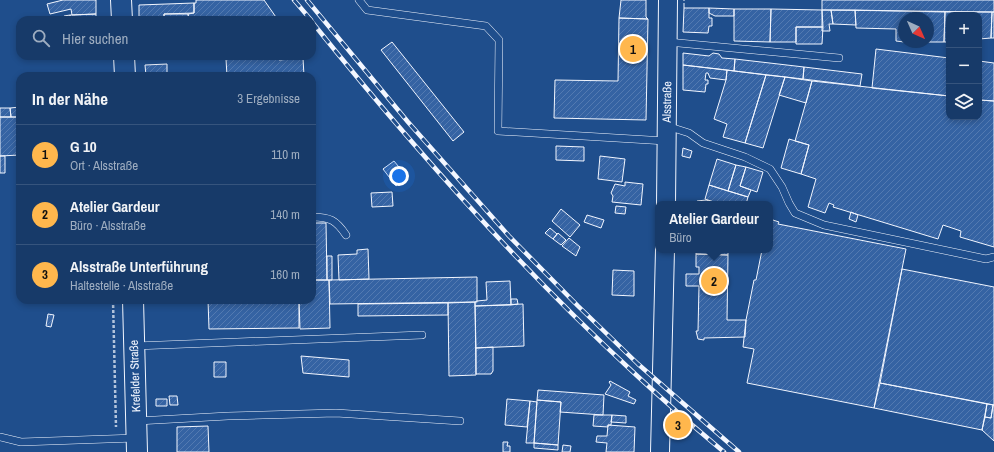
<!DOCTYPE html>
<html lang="de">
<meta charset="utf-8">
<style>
:root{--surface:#173a69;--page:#20416f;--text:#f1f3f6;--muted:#9eadc0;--line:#36547d;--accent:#ffb74d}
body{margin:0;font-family:"Archivo Narrow",sans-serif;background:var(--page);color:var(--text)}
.controls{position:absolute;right:12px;top:12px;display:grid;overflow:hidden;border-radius:8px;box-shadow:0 2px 6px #0003}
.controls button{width:36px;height:36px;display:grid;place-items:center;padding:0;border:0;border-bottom:1px solid var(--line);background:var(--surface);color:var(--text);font:20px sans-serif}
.compass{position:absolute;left:898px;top:12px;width:36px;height:36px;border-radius:50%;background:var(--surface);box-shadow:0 2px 6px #0003;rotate:135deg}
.you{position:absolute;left:399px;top:176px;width:14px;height:14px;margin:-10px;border:3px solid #fff;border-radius:50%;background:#1a73e8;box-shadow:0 0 0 6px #1a73e833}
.badge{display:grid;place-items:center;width:26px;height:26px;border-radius:50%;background:var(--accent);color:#111;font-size:13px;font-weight:700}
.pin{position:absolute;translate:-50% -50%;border:2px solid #fff;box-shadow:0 1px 4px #0006}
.popup{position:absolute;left:655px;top:201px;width:118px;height:52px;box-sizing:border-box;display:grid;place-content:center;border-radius:8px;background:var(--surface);filter:drop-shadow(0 1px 3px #0005);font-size:13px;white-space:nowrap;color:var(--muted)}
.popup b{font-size:15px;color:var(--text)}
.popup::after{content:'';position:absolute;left:50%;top:100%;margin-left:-8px;border:8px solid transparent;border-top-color:var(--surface)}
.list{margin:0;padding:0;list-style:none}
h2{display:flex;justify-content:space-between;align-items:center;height:52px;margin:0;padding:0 16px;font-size:17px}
h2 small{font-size:13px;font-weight:400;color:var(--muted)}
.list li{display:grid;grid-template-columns:26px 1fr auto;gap:12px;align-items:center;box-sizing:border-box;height:60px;padding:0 16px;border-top:1px solid var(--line)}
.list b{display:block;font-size:15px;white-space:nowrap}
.list p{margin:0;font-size:13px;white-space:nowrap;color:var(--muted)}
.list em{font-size:13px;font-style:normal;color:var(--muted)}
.icon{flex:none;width:22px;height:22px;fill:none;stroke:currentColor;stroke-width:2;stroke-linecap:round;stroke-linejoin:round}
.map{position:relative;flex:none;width:994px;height:452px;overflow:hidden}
.search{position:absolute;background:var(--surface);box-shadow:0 2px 6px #0003;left:16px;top:16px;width:300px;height:44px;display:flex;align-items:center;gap:10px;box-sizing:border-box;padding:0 14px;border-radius:12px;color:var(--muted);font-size:15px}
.panel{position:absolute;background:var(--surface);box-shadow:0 2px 6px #0003;left:16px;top:72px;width:300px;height:232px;border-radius:12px}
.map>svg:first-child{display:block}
.building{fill:url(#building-hatch);stroke:#f2f6ff}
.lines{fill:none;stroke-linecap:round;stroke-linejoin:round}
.service-casing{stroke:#f2f6ff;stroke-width:8}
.tertiary-casing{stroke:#f2f6ff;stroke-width:20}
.secondary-casing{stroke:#f2f6ff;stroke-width:22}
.path{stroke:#b3c4dc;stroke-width:2.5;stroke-dasharray:3 2;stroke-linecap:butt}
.service{stroke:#1f4e8c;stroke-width:7}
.tertiary{stroke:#1f4e8c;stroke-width:18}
.secondary{stroke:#1f4e8c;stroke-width:20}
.rail-casing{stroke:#f2f6ff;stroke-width:4.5}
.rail{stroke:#1f4e8c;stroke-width:3;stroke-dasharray:9;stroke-linecap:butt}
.fence{stroke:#f2f6ff;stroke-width:1;stroke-dasharray:5 2;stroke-linecap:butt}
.labels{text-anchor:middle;stroke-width:3;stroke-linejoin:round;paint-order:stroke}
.street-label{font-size:12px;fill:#f2f6ff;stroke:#1f4e8c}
</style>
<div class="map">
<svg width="994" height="452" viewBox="0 0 994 452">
<defs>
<pattern id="building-hatch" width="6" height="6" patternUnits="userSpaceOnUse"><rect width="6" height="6" fill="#3563a3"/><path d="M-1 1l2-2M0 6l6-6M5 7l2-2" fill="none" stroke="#537ab1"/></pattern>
</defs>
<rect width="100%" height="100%" fill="#1f4e8c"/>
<path class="building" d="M63 0H96V14L72 15 71 9 50 14 47 4Z
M196 0H264L278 20H189L188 14 194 13V3H196Z
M621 0H646V17L648 19 619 18Z
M822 0H994V12L822 10Z
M194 3V13L164 14V20H139V5Z
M684 8H709V18H712V26H709L708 33 683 32Z
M709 8 734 9V16H715L709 13Z
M734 9H771L770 42 734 41Z
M771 9 822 10 823 27H796V42H770Z
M822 10H831L833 24H829L830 31H822Z
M831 10H855L856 25 833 24Z
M855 10 945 12 944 42H928V18H904V42L896 41V29L856 28Z
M945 12H992L991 38 979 39V15H949V42H944Z
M992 12H994V38H991Z
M96 14V20H70V15Z
M164 14H188L189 20H164Z
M70 15V20H64V16Z
M619 18 648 19 646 120 554 118 555 80 618 81Z
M796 27H823L822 44H796Z
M392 42 464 132 453 141 381 50Z
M876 49 949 58V96L872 88Z
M683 53 709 56 713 53 719 54 722 58 735 59 734 71 683 65Z
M71 56H97V57H71Z
M255 56H279V60L303 58 304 76H227L226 59Z
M735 59 804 67 803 79 734 71Z
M979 61 994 63V101L979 100Z
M167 64V76H146L145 65Z
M683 65 727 70 726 80 710 78 708 73H706L705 80H708V84H706L705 92 683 90Z
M804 67 862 74 860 86 803 79Z
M727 70 766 75 745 143 723 137 727 124 714 119 726 80Z
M766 75 785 77 763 148 745 143Z
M785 77 812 81 806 103 779 95Z
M812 81 949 96V117H979V100L994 101V247L960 237 961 231 943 225 938 239 833 207 834 205 829 203 825 213 808 207 816 179 801 174 809 145 795 141Z
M20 105V117H11L10 108 20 107Z
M0 108H10L11 117H0Z
M0 117H20V155L0 156Z
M789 139 809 145 801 174 781 168Z
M556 146 584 147V161L556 160Z
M683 148 692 151 690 158 682 156Z
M0 156H5V173H0Z
M600 156 625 159 622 182 598 179Z
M717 159 736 165 728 191 709 185Z
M394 161 407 177 396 186 383 169Z
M736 165 746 167 740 186 751 190 748 197 728 191Z
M746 167 763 172 757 192 740 186Z
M625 182 643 184 641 205 612 202 613 196 611 193 615 184 625 186Z
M709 185 748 197 746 204H720L705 199Z
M392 192 393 206 372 207 371 193Z
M706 200 720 204H697V201Z
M616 206 626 207 625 214 615 213Z
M561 209 580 225 570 237 552 221Z
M851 212 858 215 856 222 849 219Z
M587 215 604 220 601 228 584 222Z
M770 219 779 222 778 224 906 249 874 408 747 383 754 349 743 347 746 320 754 280H756L762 250H770Z
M312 223H326L327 280H312Z
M550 228 557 234 553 239 545 233Z
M558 233 566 240 561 245 553 239Z
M569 238 580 247 576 256 562 246Z
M368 249 369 279 339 280 338 255 357 254V250Z
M696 250H728V255L696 254Z
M696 254 728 255 727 320H746L745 337 704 338V340L698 339 696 331H698L699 286H686V274H699V267H696Z
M327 256H332V280H327Z
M902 269 994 287V405L880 383Z
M613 270 634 271V296L612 295Z
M477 277V302L330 304 329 280Z
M312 280H329L330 328 300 329 299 300H312Z
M510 281 511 305 475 306V302L477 301 487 300 486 282Z
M511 299H517L518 304 511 305Z
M208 300H299V328L209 329Z
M475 302 476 375 449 376 448 303Z
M448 303V315L358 316V304Z
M523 304 524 346 476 348 475 306Z
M48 314 54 315 51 327 46 326Z
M493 347V371L491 374H476V348Z
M301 356 349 360V377L303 373Z
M214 362H226V377H214Z
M610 381 630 392 628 396 636 400 634 404 605 394 611 385 609 382Z
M880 383 987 404 982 430 874 408Z
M538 390 604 395 603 415 560 412 561 402 537 400Z
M169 396H177L178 405H170Z
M156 399H167V406H156Z
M507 399 530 401 527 427 505 425Z
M537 400 561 402 558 445 534 443Z
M530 401 537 402 534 443H526Z
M987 404 993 405 991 418 985 417Z
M993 405H994V441L982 430 985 417 991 418Z
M594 415H612L611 425H608V427L593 426Z
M612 415 626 416V423L611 422Z
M608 425 635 427 634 452H606L607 443 596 442 597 436H607Z
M208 426 209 452H177V427Z
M503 442H508L507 446H510V452H503Z
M534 443 558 445V450L534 448Z
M563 445 571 446 570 452H562Z"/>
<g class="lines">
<defs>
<path id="service" d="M359 0 367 10 486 26 499 40 498 131 666 141
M668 42 839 58
M667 126 689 133 703 143 745 157 770 169 782 187 789 203 795 213 824 225 986 259 994 257
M312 217C330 217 336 220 346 235
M135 346 422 335
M137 421 228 416 336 413 460 421
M0 437 21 442 136 438"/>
<path id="tertiary" d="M666 204 668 0
M660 452 665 250"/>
<path id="secondary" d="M121 0 122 20
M124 56 125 76
M133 300 137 452"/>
</defs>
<use href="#service" class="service-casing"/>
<use href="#tertiary" class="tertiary-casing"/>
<use href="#secondary" class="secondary-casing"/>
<path class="path" d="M113 300 116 427"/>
<use href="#service" class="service"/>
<use href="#tertiary" class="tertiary"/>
<use href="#secondary" class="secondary"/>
<defs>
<path id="rail" d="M294 0 311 20
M307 0 408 122 509 236 578 306 638 364 739 452
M312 22C410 144 518 266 633 372 663 400 693 426 724 452"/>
</defs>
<use href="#rail" class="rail-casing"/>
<use href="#rail" class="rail"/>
<path class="fence" d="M684 8V0"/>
</g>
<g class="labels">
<g class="street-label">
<text transform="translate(667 102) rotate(-89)" y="4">Alsstraße</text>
<text transform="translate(135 376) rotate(-92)" y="4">Krefelder Straße</text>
</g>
</g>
</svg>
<div class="controls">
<button>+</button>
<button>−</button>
<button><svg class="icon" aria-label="layers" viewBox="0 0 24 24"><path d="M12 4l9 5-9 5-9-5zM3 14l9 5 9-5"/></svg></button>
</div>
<svg class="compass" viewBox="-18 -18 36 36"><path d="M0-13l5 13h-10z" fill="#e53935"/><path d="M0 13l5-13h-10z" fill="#9eadc0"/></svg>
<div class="you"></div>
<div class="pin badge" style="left:633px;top:49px">1</div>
<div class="pin badge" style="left:714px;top:281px">2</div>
<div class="popup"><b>Atelier Gardeur</b>Büro</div>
<div class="pin badge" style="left:678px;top:425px">3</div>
<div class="search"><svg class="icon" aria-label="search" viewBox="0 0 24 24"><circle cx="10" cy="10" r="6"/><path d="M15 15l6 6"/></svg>Hier suchen</div>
<section class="panel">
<h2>In der Nähe<small>3 Ergebnisse</small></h2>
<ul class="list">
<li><span class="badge">1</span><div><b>G 10</b><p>Ort · Alsstraße</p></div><em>110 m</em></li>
<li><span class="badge">2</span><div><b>Atelier Gardeur</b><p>Büro · Alsstraße</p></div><em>140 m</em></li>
<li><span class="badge">3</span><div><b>Alsstraße Unterführung</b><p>Haltestelle · Alsstraße</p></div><em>160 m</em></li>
</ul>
</section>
</div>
